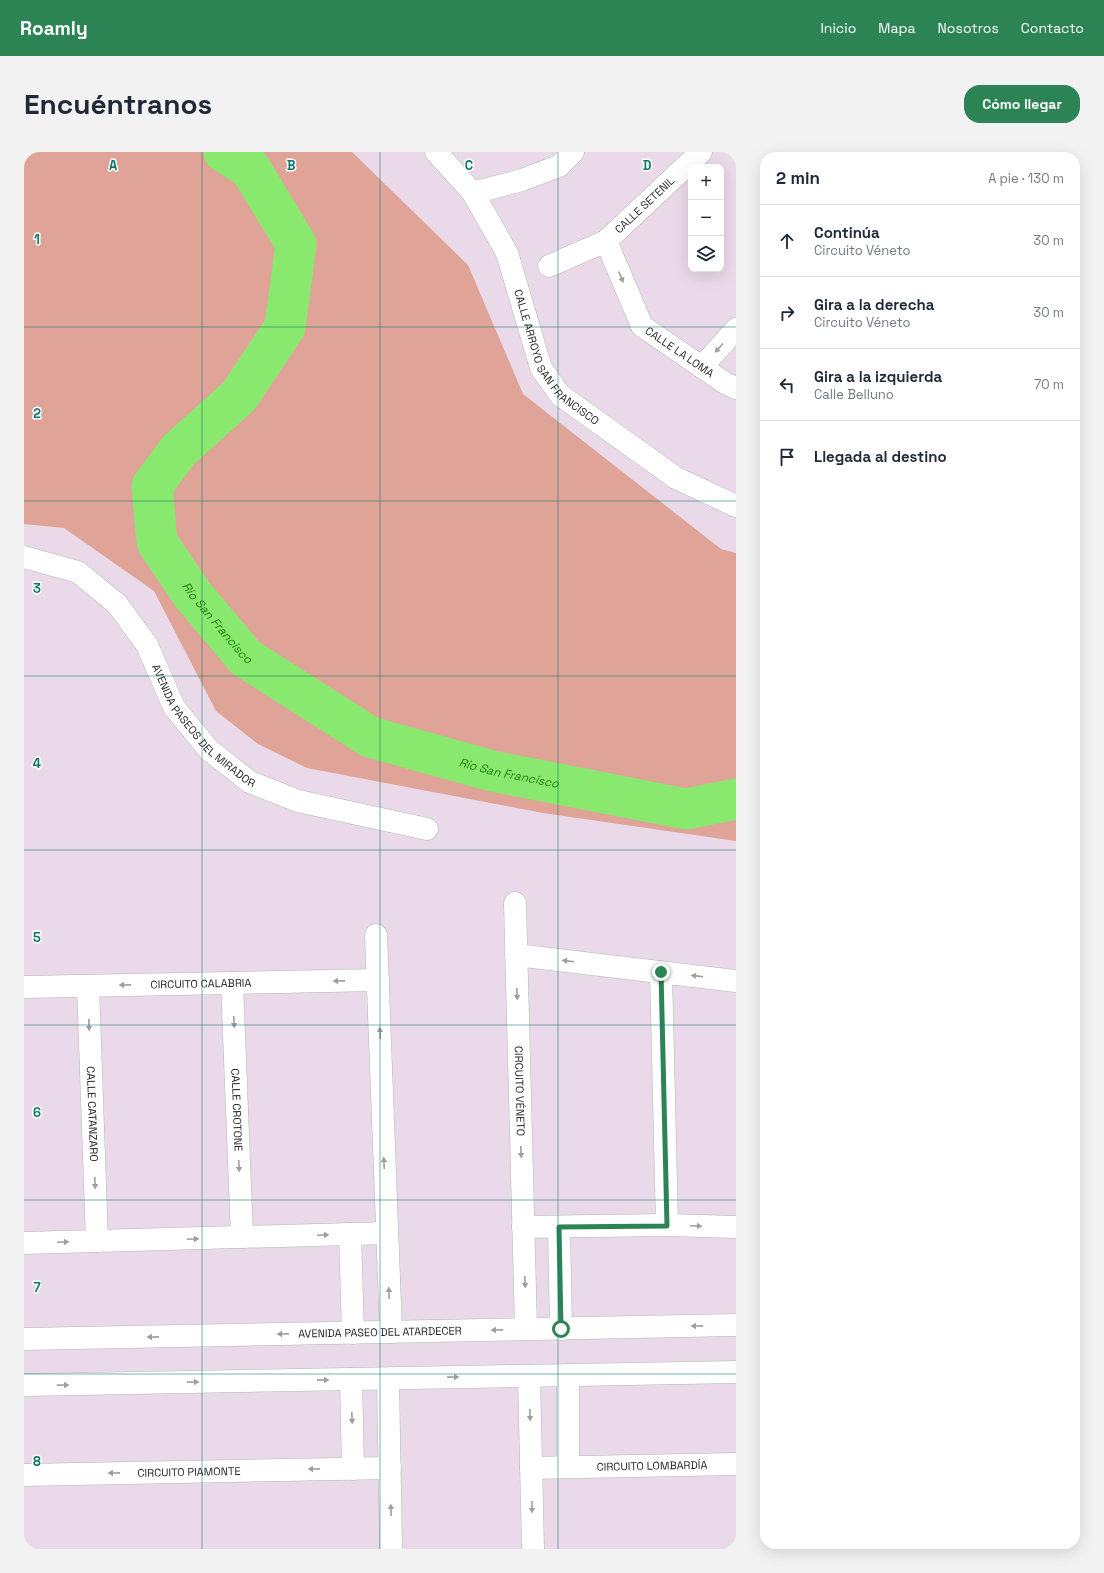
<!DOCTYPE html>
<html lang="es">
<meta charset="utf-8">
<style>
:root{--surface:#fff;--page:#f2f2f3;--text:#1f2937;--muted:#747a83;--line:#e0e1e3;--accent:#2c8455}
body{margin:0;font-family:"Space Grotesk",sans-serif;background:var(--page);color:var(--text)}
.controls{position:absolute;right:12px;top:12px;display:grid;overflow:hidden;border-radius:8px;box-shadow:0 4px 16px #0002}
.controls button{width:36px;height:36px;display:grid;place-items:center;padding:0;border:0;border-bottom:1px solid var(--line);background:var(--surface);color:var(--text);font:20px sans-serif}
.stop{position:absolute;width:12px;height:12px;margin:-9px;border:3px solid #2c8455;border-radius:50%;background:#fff}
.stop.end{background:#2c8455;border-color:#fff;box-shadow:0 1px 4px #0008}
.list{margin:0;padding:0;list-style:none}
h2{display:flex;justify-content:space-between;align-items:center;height:52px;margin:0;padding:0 16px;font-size:17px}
h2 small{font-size:13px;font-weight:400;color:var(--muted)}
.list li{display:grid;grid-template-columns:26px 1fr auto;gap:12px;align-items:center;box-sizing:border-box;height:72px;padding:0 16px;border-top:1px solid var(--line)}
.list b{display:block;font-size:15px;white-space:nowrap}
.list p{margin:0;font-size:13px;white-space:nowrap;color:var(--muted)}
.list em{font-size:13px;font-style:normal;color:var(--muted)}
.icon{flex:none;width:22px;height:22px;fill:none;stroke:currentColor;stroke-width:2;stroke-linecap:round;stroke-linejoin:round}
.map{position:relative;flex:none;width:712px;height:1397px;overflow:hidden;border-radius:16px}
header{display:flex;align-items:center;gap:24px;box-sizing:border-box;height:56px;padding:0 20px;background:var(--accent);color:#fff}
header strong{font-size:19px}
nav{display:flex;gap:22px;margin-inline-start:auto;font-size:14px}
.intro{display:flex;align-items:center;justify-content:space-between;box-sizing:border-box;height:96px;padding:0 24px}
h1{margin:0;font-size:28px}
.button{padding:10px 18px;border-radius:16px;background:var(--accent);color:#fff;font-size:14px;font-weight:700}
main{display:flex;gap:24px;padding:0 24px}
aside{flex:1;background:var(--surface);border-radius:16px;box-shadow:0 4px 16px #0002}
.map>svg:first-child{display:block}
.green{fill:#dfa497}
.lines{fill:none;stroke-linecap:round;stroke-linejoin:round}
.river{stroke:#89e96f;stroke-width:41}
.minor-casing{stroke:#adbbb1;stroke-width:23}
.minor{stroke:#fff;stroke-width:22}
.oneway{fill:#9e9e9e}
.route{stroke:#2c8455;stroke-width:5}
.grid{fill:none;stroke:#0f766e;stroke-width:1;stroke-opacity:0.55}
.labels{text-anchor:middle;stroke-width:3;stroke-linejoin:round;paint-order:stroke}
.street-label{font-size:11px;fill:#272727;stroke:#fff}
.water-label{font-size:12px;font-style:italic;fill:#218412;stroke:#fff}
.grid-label{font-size:13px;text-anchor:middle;font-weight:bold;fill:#0f766e;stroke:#fff;stroke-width:3;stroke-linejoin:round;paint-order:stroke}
</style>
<header>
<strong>Roamly</strong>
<nav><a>Inicio</a><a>Mapa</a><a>Nosotros</a><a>Contacto</a></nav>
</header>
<div class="intro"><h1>Encuéntranos</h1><a class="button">Cómo llegar</a></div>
<main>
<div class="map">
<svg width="712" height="1397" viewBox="0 0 712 1397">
<rect width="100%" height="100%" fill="#ead9e8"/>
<path class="green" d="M0 0H328L444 113 499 242 697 397 712 401V689L519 661 283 616 234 592 192 559 130 439 40 376 0 372Z"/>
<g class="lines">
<path class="river" id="s1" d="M200 0 226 16 272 92 261 175 215 244 155 298 128 334 133 390 168 442 222 506 346 585 468 619 662 657 712 647"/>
<defs>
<g id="minor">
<path id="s2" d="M412 0 449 41 483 101 517 216 536 243 652 326 712 354"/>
<path d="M449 41 498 28 535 14 549 0"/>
<path id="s3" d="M582 89 618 174 701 231 712 236"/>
<path id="s4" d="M525 114 582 89 677 0"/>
<path d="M678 215 712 177"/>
<path id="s5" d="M0 405 54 420 93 452 123 493 150 555 185 598 226 630 274 649 403 677"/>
<path id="s6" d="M491 751 502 1177"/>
<path d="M352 783 367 1180"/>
<path d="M492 803 712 829"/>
<path d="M637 820 643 1073"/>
<path id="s7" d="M208 831 218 1085"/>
<path id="s8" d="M64 834 73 1089"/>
<path id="s9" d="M0 835 354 828"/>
<path d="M499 1075 643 1073 712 1075"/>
<path d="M535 1075 537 1177"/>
<path d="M326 1082 329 1181"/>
<path d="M0 1091 363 1081"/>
<path id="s10" d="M0 1187 712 1173"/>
<path d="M544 1223V1315"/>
<path d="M505 1224 509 1397"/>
<path d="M327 1227 329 1317"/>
<path d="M364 1227 367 1397"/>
<path d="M0 1233 712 1220"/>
<path id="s11" d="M507 1316 712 1312"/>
<path id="s12" d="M0 1323 366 1316"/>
</g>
</defs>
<use href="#minor" class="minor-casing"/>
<use href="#minor" class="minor"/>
</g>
<defs><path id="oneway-solid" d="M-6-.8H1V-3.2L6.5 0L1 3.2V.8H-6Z"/></defs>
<g class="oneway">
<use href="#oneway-solid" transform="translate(597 125) rotate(67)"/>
<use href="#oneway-solid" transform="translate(695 196) rotate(132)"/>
<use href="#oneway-solid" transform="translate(544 809) rotate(-173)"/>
<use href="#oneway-solid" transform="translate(673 824) rotate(-173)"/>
<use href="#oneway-solid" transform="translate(315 829) rotate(179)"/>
<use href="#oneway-solid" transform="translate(101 833) rotate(179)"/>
<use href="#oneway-solid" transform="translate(493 842) rotate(88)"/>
<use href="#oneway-solid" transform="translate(210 870) rotate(88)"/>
<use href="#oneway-solid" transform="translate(65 873) rotate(88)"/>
<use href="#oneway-solid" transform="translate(356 881) rotate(-92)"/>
<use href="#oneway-solid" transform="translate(497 1000) rotate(88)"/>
<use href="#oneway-solid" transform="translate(360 1011) rotate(-92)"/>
<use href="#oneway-solid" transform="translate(215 1014) rotate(88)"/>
<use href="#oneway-solid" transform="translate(71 1031) rotate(88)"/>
<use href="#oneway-solid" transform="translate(672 1074) rotate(2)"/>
<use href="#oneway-solid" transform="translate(299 1083) rotate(-2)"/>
<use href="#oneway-solid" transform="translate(169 1087) rotate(-2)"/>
<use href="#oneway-solid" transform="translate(39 1090) rotate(-2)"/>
<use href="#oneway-solid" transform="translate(501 1130) rotate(88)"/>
<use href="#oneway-solid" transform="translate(365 1141) rotate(-92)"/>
<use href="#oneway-solid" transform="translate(673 1174) rotate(179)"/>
<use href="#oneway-solid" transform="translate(473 1178) rotate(179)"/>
<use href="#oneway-solid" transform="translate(259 1182) rotate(179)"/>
<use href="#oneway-solid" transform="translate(129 1185) rotate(179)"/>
<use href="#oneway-solid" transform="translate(429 1225) rotate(-1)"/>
<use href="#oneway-solid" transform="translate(299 1228) rotate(-1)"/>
<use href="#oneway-solid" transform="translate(169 1230) rotate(-1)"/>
<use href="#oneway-solid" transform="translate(39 1233) rotate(-1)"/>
<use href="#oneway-solid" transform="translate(506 1263) rotate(89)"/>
<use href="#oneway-solid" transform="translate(328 1266) rotate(88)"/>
<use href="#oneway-solid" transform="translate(290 1317) rotate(179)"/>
<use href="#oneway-solid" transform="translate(90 1321) rotate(179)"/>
<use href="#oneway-solid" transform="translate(508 1355) rotate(89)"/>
<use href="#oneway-solid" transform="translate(367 1358) rotate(-91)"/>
</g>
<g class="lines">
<path class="route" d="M537 1177 535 1075 643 1074 637 820"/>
</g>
<path class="grid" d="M178 0V1397M356 0V1397M534 0V1397M0 175H712M0 349H712M0 524H712M0 698H712M0 873H712M0 1048H712M0 1222H712"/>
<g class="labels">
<g class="street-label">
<text dy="4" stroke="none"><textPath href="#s4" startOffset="115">CALLE SETENIL</textPath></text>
<text dy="4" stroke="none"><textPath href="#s3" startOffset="138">CALLE LA LOMA</textPath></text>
<text dy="4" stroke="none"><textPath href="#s2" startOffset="243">CALLE ARROYO SAN FRANCISCO</textPath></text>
<text dy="4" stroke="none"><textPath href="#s5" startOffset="258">AVENIDA PASEOS DEL MIRADOR</textPath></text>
<text dy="4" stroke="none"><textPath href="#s9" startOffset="177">CIRCUITO CALABRIA</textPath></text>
<text dy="4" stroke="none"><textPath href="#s6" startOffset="188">CIRCUITO VÉNETO</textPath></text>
<text dy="4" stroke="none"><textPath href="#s7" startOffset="127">CALLE CROTONE</textPath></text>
<text dy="4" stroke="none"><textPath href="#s8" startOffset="128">CALLE CATANZARO</textPath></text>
<text dy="4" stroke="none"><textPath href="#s10" startOffset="356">AVENIDA PASEO DEL ATARDECER</textPath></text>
<text dy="4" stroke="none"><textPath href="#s11" startOffset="121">CIRCUITO LOMBARDÍA</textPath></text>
<text dy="4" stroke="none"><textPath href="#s12" startOffset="165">CIRCUITO PIAMONTE</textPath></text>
</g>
<g class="water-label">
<text dy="4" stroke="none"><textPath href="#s1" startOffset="569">Río San Francisco</textPath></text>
<text dy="4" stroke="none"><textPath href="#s1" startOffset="905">Río San Francisco</textPath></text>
</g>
</g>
<g class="grid-label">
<text x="89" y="18">A</text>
<text x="267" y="18">B</text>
<text x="445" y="18">C</text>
<text x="623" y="18">D</text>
<text x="13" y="92">1</text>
<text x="13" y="266">2</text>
<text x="13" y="441">3</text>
<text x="13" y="616">4</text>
<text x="13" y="790">5</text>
<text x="13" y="965">6</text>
<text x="13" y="1140">7</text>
<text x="13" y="1314">8</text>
</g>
</svg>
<div class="controls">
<button>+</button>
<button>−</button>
<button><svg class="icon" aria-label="layers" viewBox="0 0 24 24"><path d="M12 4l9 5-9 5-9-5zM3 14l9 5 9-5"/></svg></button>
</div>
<div class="stop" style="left:537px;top:1177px"></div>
<div class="stop end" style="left:637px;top:820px"></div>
</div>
<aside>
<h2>2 min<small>A pie · 130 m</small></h2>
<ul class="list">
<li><svg class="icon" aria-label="ahead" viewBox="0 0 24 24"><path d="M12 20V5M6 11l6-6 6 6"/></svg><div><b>Continúa</b><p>Circuito Véneto</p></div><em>30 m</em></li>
<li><svg class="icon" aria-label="right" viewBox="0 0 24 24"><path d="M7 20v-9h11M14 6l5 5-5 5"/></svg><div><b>Gira a la derecha</b><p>Circuito Véneto</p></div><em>30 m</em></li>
<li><svg class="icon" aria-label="left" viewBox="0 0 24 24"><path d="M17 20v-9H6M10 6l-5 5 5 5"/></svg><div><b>Gira a la izquierda</b><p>Calle Belluno</p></div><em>70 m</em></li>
<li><svg class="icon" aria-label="arrive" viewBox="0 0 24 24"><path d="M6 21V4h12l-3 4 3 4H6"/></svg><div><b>Llegada al destino</b></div></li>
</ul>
</aside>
</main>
